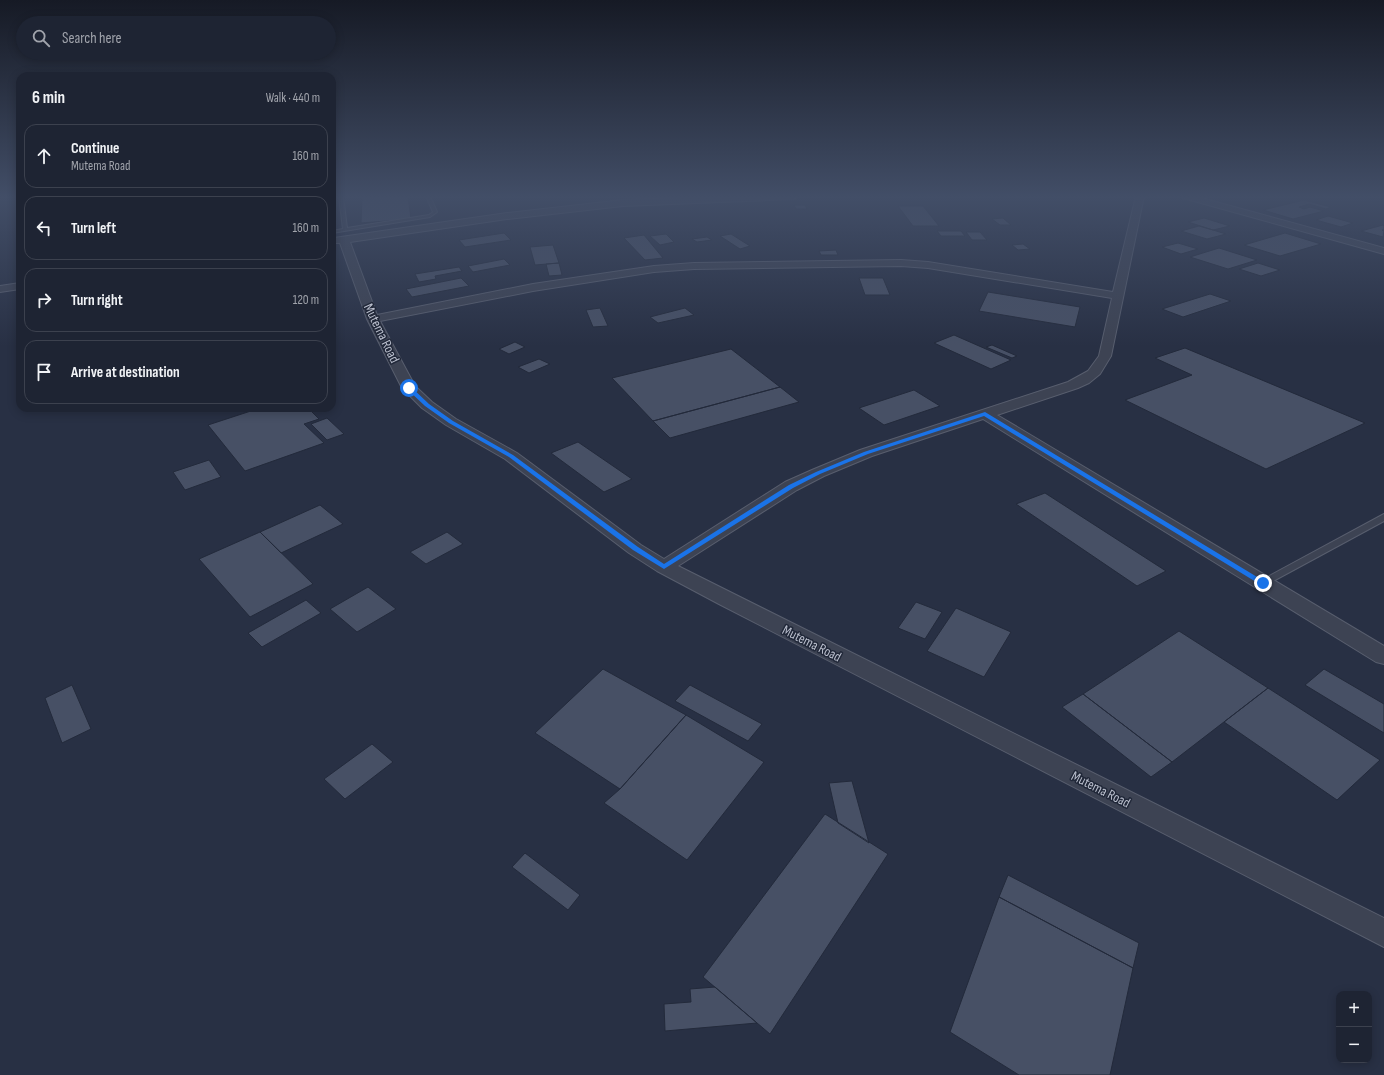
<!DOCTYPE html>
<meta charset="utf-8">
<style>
:root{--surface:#1e2433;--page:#2b303f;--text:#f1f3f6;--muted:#a1a4ac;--line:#3c414e}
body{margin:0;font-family:"Sofia Sans Condensed",sans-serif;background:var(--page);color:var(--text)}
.controls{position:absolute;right:12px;bottom:12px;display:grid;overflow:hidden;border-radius:8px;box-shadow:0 2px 10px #0003}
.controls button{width:36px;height:36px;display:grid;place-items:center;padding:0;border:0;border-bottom:1px solid var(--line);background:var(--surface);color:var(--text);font:20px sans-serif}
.stop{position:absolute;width:12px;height:12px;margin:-9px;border:3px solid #1a73e8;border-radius:50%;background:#fff}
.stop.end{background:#1a73e8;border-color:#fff;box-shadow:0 1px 4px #0008}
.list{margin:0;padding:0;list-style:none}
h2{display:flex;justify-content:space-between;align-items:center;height:52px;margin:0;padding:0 16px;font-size:17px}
h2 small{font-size:13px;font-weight:400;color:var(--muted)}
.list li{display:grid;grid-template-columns:26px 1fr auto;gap:12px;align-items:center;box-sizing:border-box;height:64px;margin:0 8px 8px;padding:0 8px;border:1px solid var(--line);border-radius:12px}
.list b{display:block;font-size:15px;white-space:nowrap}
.list p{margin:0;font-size:13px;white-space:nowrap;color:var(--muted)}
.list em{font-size:13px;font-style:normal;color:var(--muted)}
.icon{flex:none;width:22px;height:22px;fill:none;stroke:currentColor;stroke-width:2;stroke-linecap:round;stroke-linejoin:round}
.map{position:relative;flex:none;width:1384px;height:1075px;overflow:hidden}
.search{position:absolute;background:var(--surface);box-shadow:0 2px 10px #0003;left:16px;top:16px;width:320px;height:44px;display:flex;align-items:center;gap:10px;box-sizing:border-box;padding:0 14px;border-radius:22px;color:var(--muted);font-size:15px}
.panel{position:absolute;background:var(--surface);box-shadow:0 2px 10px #0003;left:16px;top:72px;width:320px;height:340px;border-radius:12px}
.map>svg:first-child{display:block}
.building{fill:#475065;stroke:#232a3b}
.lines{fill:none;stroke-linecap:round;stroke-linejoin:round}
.lane-casing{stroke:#585e6e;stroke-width:2}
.street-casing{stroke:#585e6e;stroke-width:2}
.lane{fill:#3d4353;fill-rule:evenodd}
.street{fill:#3d4353;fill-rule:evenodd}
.route{fill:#1a73e8}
.labels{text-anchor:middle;stroke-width:3;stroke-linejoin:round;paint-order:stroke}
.street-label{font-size:14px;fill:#babfcd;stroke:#212839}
</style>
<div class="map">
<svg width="1384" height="1075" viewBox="0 0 1384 1075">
<rect width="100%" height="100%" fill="#283044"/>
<path class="building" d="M362 196H408L411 219 361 223Z
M1304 200 1331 207 1326 209 1309 204 1299 207 1304 209 1310 207 1324 211 1293 219 1263 210Z
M794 205H805L807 209H796Z
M898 206H923L939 226H913Z
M1328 216 1353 223 1341 227 1316 220Z
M1003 218 1011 225H1000L992 219Z
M1204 218 1230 226 1213 230 1188 222Z
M1383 225 1384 226V230H1382L1384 231 1383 237 1361 231Z
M1199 226 1213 230 1226 234 1207 239 1181 231Z
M937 231H961L965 236H941Z
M966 232H980L987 240H972Z
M504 233 511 240 465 247 459 240Z
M1285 233 1321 244 1280 256 1244 245Z
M666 234 674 242 660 245 650 236Z
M731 234 750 246 740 249 720 236Z
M644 235 663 258 645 260 624 238Z
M707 237 712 240 697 242 692 239Z
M1178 243 1198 249 1181 254 1162 247Z
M1023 244 1030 249 1018 250 1012 245Z
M553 245 559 263 535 265 530 247Z
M1219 248 1257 260 1228 269 1190 257Z
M836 250 838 255H821L819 251Z
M504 259 510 265 473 272 468 266Z
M559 263 562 275 549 276 546 264Z
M1258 263 1280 270 1261 276 1239 269Z
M459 267 462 271 435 276 436 279 419 282 415 274Z
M461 278 469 286 412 297 406 289Z
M859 278H883L890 295H865Z
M988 292 1080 307 1075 327 979 311Z
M1210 294 1231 301 1183 317 1162 309Z
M600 308 608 326 593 327 586 310Z
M685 308 694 315 658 323 650 317Z
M954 335 1011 360 991 369 934 343Z
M515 342 525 347 509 354 499 349Z
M992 345 1017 356 1012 358 986 347Z
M1185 348 1365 423 1266 469 1125 400 1192 375 1155 358Z
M731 349 780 387 653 421 612 378Z
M539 359 550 364 529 373 518 367Z
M780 387 799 402 670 438 653 421Z
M914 390 940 406 884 425 859 408Z
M260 408H308L319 419 304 424 324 443 245 471 208 425Z
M327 418 344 434 327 440 311 424Z
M578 442 632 479 604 492 551 453Z
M209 460 221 477 185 490 173 472Z
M1045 493 1166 571 1137 586 1016 504Z
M320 505 343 524 281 553 260 532Z
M260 532 313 584 250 617 199 559Z
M447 532 463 544 426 564 410 552Z
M368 587 396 609 357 632 330 609Z
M306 600 321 613 262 647 248 633Z
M916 602 942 612 925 639 898 628Z
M956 608 1011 632 984 677 927 651Z
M1179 631 1268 688 1172 762 1083 694Z
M603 669 686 715 620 789 535 733Z
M1324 669 1384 704V733L1305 685Z
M72 685 91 729 62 743 45 698Z
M690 685 762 724 748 741 675 701Z
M1268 688 1380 760 1337 800 1224 722Z
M1083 694 1172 762 1151 777 1062 707Z
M686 715 764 762 687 860 604 803 620 789Z
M372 744 393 762 345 799 324 779Z
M852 781 869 843 838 823 829 783Z
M825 814 888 854 770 1034 703 977Z
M525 853 580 895 568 910 512 867Z
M1008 875 1139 943 1133 968 999 897Z
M999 897 1133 968 1110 1075H1019L950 1032Z
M715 987 757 1023 665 1031 664 1004 691 1002 690 989Z"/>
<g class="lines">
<defs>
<path id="lane" d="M339 196H343L347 228 429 215 433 212 426 196H430L437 212 430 217 332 233V231L343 229Z
M1384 514V521L1266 585 1263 586 1258 583 1260 581Z"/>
<path id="street" d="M740 196H798L794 199 623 206 507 219 350 242 377 315 533 284 654 266 694 263 901 260 928 262 1113 292 1136 196H1144L1111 356 1100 374 1089 383 1078 388 997 415 1384 646V664L1376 662 983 419 872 456 824 476 797 490 678 566 1384 918V947L719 604 657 571 629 553 505 459 446 425 422 408 402 388 367 319 340 243H332V239L334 238 507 213 623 200ZM901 266 928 268 1112 298 1099 356 1088 371 1068 382 860 450 812 470 785 482 664 559 641 545 517 453 456 419 432 402 415 386 380 321 533 291 654 272 694 269Z
M1182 196H1194L1384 248V254L1183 198Z
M20 283V289L0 292V286Z"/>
</defs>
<use href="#lane" class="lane-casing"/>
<use href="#street" class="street-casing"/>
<use href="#lane" class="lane"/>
<use href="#street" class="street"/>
</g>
<linearGradient id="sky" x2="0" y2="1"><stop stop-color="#161a25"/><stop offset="0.57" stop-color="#424e67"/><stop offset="1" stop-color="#424e67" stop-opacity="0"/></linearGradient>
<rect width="1384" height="346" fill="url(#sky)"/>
<path class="route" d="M407 387H411L429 404 453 421 513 455 638 547 664 564 789 485 816 472 864 452 985 412 1267 583 1263 585H1261L984 416 868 454 820 474 793 488 664 569 633 550 509 457 449 423 425 406 407 389Z"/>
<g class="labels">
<g class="street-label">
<text transform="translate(382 333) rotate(64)" y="5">Mutema Road</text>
<text transform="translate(812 643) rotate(27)" y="5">Mutema Road</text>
<text transform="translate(1101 789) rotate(27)" y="5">Mutema Road</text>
</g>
</g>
</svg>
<div class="controls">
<button>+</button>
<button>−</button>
</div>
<div class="stop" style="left:409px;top:388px"></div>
<div class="stop end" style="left:1263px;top:583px"></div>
<div class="search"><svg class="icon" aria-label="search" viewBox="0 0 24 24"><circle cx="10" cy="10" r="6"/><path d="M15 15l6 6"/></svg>Search here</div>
<section class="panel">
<h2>6 min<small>Walk · 440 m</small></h2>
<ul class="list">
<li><svg class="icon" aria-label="ahead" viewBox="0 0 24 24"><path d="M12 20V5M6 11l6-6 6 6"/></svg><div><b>Continue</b><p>Mutema Road</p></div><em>160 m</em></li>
<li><svg class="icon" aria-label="left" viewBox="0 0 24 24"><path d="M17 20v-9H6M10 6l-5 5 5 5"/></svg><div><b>Turn left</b></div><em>160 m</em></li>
<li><svg class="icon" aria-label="right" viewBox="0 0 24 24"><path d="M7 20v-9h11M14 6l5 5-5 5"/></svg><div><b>Turn right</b></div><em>120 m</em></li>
<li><svg class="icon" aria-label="arrive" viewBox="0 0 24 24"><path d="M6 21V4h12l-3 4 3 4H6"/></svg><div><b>Arrive at destination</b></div></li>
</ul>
</section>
</div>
